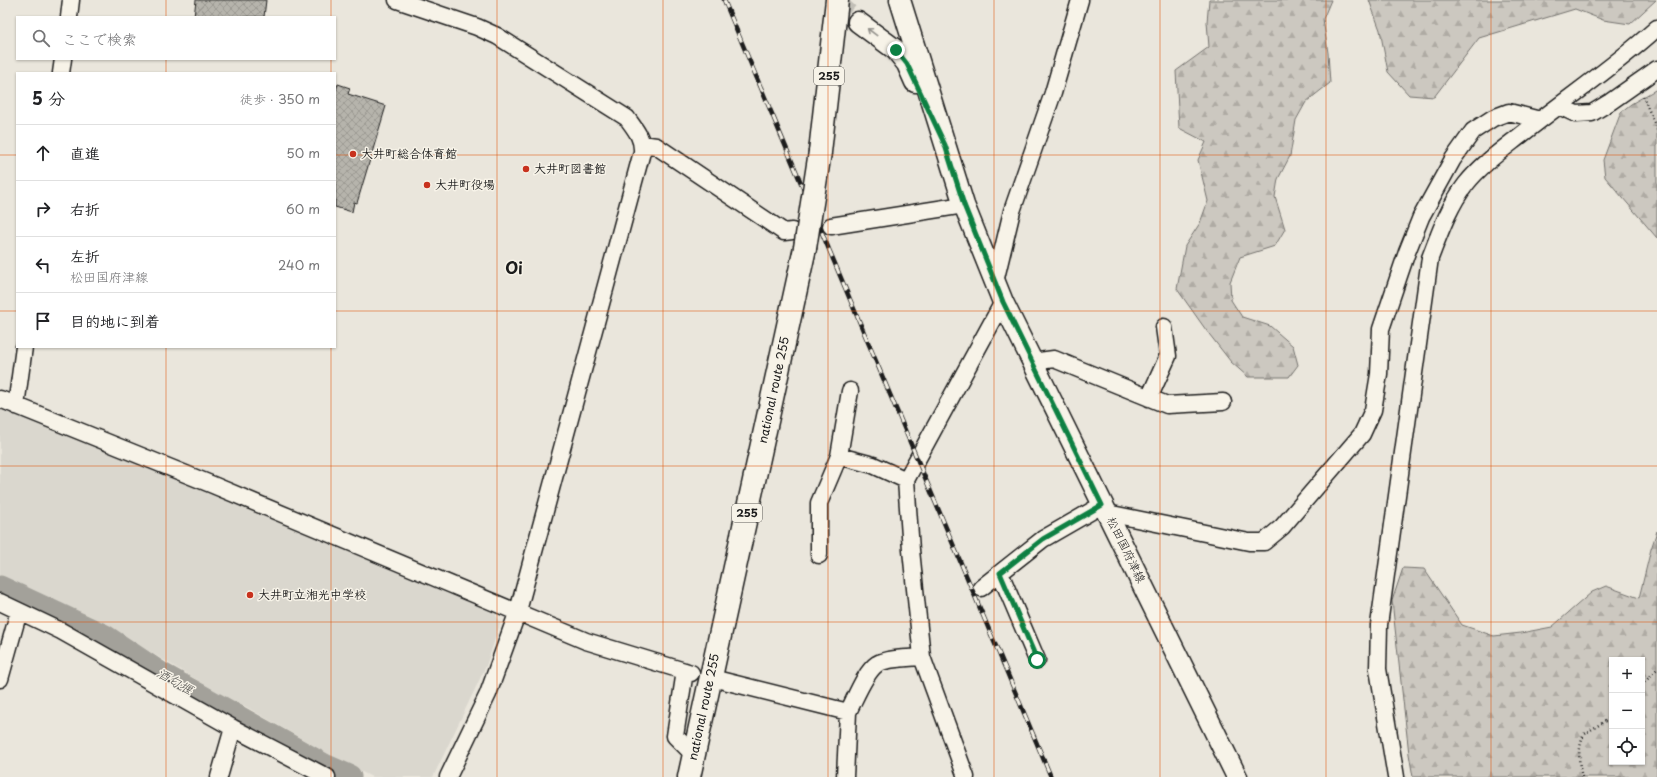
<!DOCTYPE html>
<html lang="ja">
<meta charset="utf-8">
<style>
:root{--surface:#fff;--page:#f6f6f6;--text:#202124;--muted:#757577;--line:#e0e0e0}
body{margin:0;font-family:"Playpen Sans","Klee One",sans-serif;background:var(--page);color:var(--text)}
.controls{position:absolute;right:12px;bottom:12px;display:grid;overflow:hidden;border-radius:0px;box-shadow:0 1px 3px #0004}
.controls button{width:36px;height:36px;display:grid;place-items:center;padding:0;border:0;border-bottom:1px solid var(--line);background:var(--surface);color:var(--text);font:20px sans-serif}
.stop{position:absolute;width:12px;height:12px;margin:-9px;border:3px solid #0b8043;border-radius:50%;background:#fff}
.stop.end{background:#0b8043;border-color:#fff;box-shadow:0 1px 4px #0008}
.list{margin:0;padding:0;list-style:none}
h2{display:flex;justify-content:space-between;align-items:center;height:52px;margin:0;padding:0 16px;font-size:17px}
h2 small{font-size:13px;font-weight:400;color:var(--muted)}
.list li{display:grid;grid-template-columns:26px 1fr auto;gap:12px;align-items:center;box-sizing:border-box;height:56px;padding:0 16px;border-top:1px solid var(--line)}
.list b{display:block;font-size:15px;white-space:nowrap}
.list p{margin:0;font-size:13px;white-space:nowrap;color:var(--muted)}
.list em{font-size:13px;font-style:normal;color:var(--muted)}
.icon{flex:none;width:22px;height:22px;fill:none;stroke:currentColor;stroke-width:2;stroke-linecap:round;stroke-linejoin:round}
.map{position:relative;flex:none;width:1657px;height:777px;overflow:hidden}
.search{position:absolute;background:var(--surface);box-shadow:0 1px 3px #0004;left:16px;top:16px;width:320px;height:44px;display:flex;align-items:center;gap:10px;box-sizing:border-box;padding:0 14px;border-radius:0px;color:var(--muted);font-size:15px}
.panel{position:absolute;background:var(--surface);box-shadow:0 1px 3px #0004;left:16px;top:72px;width:320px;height:276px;border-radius:0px}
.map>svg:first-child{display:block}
.built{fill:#dad7ce}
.forest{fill:url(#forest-firs);stroke:#74726e;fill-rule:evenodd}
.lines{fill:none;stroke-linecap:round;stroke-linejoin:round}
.river{stroke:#a3a19a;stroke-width:25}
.building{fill:url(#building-cross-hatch);stroke:#1c1c1c}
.major-tunnel{stroke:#c1beb6;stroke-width:20;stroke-dasharray:20 10;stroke-linecap:butt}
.minor-casing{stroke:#1c1c1c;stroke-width:19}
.major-casing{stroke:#1c1c1c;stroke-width:23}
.highway-casing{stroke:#1c1c1c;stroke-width:25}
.path{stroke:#1c1c1c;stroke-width:2.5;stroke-dasharray:1 3;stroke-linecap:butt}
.minor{stroke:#f7f3e8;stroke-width:16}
.major{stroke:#f7f3e8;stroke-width:20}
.highway{stroke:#f7f3e8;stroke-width:22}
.rail-casing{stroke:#1c1c1c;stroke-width:4.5}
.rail{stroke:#f7f3e8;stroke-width:3;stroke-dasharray:9;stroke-linecap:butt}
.highway-bridge-casing{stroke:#1c1c1c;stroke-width:25;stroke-linecap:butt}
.highway-bridge{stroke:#f7f3e8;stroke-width:22}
.oneway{stroke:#94928c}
.route{stroke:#0b8043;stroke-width:5}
.grid{fill:none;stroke:#de560d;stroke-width:1;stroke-opacity:0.55}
.poi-dot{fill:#c8321e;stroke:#f7f3e8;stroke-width:1.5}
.labels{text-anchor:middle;stroke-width:3;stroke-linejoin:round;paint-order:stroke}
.shield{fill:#f7f3e8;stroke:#5e5c59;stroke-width:1}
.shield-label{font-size:11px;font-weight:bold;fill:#1c1c1c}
.poi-label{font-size:12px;font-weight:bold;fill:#1c1c1c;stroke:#f7f3e8;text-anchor:start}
.street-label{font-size:12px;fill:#1c1c1c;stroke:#f7f3e8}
.water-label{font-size:13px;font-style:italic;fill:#52514e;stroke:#f7f3e8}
.district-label{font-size:16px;font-weight:bold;fill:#1c1c1c;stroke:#f7f3e8}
</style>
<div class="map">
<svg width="1657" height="777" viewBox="0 0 1657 777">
<defs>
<pattern id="forest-firs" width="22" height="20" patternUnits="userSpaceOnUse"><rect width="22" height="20" fill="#ccc8c0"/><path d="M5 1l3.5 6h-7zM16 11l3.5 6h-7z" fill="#afaba4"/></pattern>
<pattern id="building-cross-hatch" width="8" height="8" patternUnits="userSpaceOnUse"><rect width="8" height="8" fill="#b6b4ac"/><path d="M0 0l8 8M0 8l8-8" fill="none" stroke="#9c9a93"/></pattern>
</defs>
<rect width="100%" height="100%" fill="#eae6dc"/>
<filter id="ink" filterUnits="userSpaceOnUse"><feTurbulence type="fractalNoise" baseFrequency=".025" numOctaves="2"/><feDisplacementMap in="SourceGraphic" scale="8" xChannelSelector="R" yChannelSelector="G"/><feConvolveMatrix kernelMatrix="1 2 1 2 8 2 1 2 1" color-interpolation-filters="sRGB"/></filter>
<g filter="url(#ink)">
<path class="built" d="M0 402 494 610 500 624 486 666 433 777H372L342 762 243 705 234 702 90 616 0 576Z"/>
<path class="forest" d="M1209 0H1331L1323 19 1328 53 1330 83 1306 102 1296 120 1290 156 1278 179 1275 197 1285 229 1275 246 1240 257 1230 282 1231 300 1242 317 1270 326 1293 346 1298 365 1289 377H1248L1231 362 1206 330 1177 289 1185 246 1200 223 1208 201 1198 160 1206 142 1179 128 1176 71 1209 47 1207 22Z
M1369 0H1656L1630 24 1603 20 1575 9 1479 38 1434 97 1409 95 1388 72 1380 30Z
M1657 89V238L1605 177 1603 160 1621 112 1631 104Z
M1657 531V777H1413L1409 754 1392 601 1403 568 1424 569 1462 625 1494 636 1521 633 1552 627 1592 592 1606 586 1639 598 1651 549ZM1612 660H1642V762H1612Z"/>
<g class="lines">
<path class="river" d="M0 588 103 636 160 674 324 766 349 777"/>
</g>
<path class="building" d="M196 0H266L264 17H194Z
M338 84 350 88 348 94 386 106 357 203 354 202 352 212 335 207V93Z"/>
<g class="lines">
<path class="major-tunnel" d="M834 0 858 22"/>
<defs>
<path id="minor" d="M397 0 477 27 497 36 627 118C635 129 643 138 642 152L518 611 488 694 448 777
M69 17 71 0
M61 73 63 59
M1559 106 1576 114 1592 113 1610 102 1657 69
M642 144 656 146 784 232 792 231
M831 226 964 205
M995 282 1012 211 1053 93 1080 0
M1032 362 1054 359 1167 405 1223 402
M1149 398 1168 356 1164 327
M0 399 213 485 586 641 691 673
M16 406 24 347
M839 456 873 465 906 480
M1107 513 1249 542H1264L1282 527 1362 434 1373 410 1379 374 1381 329 1407 252 1421 217 1453 159 1473 131 1493 118 1509 112 1540 120
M819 555V503L839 456 850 391
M1000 573 1037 660
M981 588 1043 539 1102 505
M0 602 61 631 233 728 327 777
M685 671 675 736 694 755
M0 679 19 611
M720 680 848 712 845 777
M848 712C855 699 865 672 877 664 887 658 910 658 922 657
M219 777 233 728
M966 777 922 657 911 550 906 480 1003 302
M1396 777 1378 669 1379 625 1430 258C1440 232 1449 206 1466 184 1481 165 1502 150 1521 135 1566 99 1614 67 1657 28"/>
<path id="major" d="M900 0 964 205 1003 302 1237 777
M858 22 896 50 907 64 915 82"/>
<path id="highway" d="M820 152 837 0
M689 777 805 248"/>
</defs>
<use href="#minor" class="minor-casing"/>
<use href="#major" class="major-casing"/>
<use href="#highway" class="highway-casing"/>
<path class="path" d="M1643 96 1657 130
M1642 685 1657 669
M1582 777C1578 762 1578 749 1584 734L1612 717"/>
<use href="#minor" class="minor"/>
<use href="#major" class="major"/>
<use href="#highway" class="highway"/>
<defs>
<path id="rail" d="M724 0 1051 777"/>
</defs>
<use href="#rail" class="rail-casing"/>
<use href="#rail" class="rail"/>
<defs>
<path id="highway-bridge" d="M805 248 820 152"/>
</defs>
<use href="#highway-bridge" class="highway-bridge-casing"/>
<use href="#highway-bridge" class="highway-bridge"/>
</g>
<defs><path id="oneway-shaft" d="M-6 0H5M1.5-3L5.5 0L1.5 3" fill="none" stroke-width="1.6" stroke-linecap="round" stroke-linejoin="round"/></defs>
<use class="oneway" href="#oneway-shaft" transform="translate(872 32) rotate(-143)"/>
</g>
<g class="lines" filter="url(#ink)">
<path class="route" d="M896 50 907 64 945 145 964 205 1003 302 1102 505 1043 539 1000 573 1037 660"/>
</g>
<path class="grid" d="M166 0V17M331 0V17M497 0V777M663 0V777M828 0V777M994 0V777M1160 0V777M1326 0V777M1491 0V777M166 59V73M331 59V73M0 155H17M335 155H1657M0 311H17M335 311H1657M166 347V777M331 347V777M0 466H1657M0 622H1657"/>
<g class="poi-dot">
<circle cx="353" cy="154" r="4"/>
<circle cx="526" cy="169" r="4"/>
<circle cx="427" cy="185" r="4"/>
<circle cx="250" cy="595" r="4"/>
</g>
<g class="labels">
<g class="shield">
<rect x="814" y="67" width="30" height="18" rx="3"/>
<rect x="732" y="504" width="30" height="18" rx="3"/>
</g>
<g class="shield-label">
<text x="829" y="80">255</text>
<text x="747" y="517">255</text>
</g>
<g class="poi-label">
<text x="361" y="158">大井町総合体育館</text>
<text x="534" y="173">大井町図書館</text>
<text x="435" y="189">大井町役場</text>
<text x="258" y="599">大井町立湘光中学校</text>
</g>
<g class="street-label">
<text transform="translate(774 390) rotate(-78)" y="4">national route 255</text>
<text transform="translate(1126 550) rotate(64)" y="4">松田国府津線</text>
<text transform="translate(704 707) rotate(-78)" y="4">national route 255</text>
</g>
<g class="water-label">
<text transform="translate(175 681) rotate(30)" y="5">酒匂堰</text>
</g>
<g class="district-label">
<text x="514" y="274">Oi</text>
</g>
</g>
</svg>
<div class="controls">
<button>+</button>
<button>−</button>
<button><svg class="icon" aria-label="locate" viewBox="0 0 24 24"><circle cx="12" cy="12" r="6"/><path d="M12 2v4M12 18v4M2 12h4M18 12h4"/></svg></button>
</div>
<div class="stop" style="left:1037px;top:660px"></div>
<div class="stop end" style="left:896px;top:50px"></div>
<div class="search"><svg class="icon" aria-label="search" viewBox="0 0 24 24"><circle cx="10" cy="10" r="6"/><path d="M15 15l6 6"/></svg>ここで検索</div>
<section class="panel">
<h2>5 分<small>徒歩 · 350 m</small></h2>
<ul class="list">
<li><svg class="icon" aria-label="ahead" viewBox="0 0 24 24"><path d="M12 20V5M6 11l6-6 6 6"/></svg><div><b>直進</b></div><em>50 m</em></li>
<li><svg class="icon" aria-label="right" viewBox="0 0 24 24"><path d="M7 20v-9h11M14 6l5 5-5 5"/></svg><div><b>右折</b></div><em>60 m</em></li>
<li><svg class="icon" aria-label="left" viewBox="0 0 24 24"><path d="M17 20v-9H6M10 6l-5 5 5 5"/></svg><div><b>左折</b><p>松田国府津線</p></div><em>240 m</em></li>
<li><svg class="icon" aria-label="arrive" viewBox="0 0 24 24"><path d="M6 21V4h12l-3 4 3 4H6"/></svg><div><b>目的地に到着</b></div></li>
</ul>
</section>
</div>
